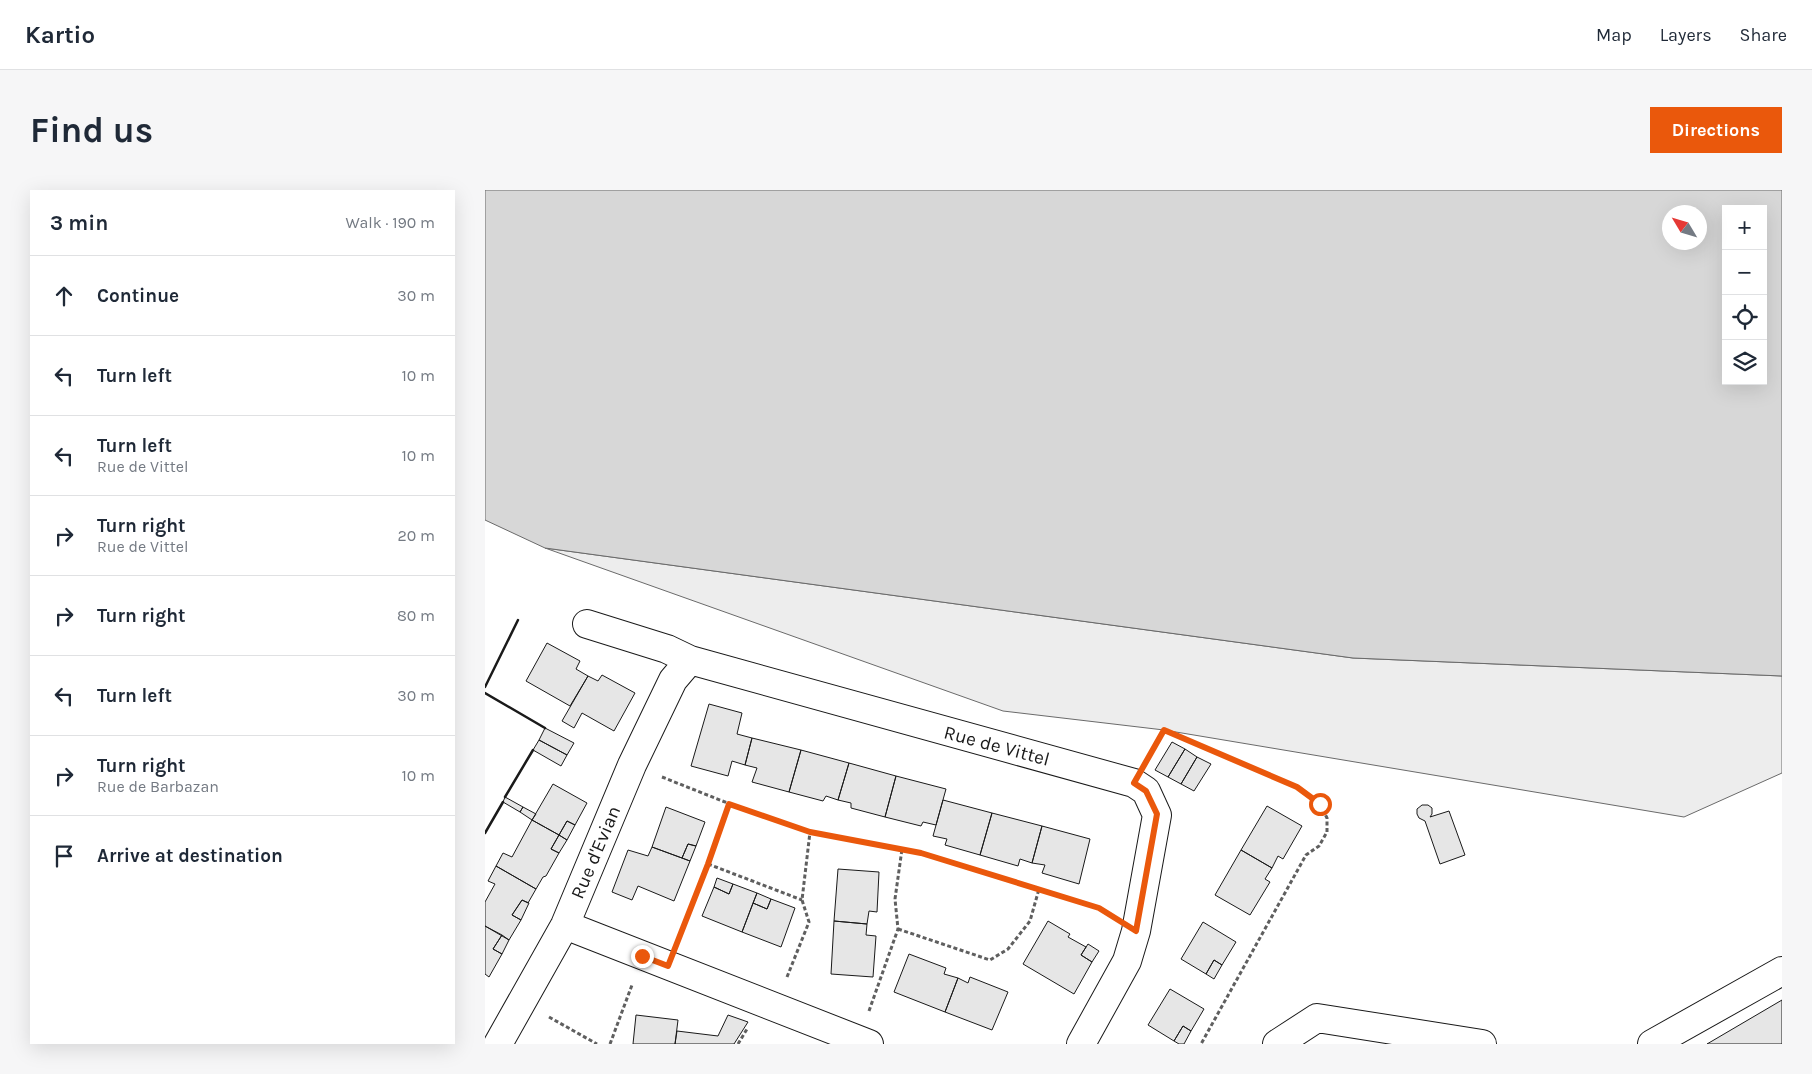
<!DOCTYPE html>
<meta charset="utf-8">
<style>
:root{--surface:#fff;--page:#f6f6f7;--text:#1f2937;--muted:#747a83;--line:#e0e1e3;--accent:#ea580c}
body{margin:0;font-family:Karla,sans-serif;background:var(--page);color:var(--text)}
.controls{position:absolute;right:15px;top:15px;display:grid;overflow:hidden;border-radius:0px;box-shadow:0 5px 20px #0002}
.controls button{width:45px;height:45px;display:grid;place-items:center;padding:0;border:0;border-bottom:1px solid var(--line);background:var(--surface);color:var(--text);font:25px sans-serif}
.compass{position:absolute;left:1177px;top:15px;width:45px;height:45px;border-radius:50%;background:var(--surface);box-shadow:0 5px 20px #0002;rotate:308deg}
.stop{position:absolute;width:15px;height:15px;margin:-11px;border:4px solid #ea580c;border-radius:50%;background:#fff}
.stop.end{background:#ea580c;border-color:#fff;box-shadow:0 1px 5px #0008}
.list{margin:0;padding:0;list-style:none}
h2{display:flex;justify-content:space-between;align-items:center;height:65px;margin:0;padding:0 20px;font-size:21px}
h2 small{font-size:16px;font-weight:400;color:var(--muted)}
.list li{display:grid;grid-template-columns:32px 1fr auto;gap:15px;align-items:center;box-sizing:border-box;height:80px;padding:0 20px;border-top:1px solid var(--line)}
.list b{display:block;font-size:19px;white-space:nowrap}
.list p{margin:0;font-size:16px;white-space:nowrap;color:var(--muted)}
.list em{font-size:16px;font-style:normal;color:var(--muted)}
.icon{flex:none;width:28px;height:28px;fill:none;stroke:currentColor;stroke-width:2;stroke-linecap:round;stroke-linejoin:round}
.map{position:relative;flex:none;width:1297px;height:854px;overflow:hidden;border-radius:0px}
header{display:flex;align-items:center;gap:30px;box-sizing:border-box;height:70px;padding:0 25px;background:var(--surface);border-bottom:1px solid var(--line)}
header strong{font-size:24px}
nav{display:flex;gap:28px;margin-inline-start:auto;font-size:18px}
.intro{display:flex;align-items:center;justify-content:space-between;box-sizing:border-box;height:120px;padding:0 30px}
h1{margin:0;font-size:35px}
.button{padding:12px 22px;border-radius:0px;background:var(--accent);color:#fff;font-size:18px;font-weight:700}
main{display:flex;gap:30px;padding:0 30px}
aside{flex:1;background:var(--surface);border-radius:0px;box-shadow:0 5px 20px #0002}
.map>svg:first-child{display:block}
.built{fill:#ededed;stroke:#6a6a6a}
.water{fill:#d7d7d7;stroke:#6a6a6a;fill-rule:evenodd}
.building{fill:#e6e6e6;stroke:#1a1a1a}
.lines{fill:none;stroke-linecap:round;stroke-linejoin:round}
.minor-casing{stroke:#1a1a1a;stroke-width:30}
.path{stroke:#5f5f5f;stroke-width:3;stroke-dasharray:4 2.5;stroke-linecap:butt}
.minor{stroke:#fff;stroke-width:28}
.wall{stroke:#1a1a1a;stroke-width:2.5}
.route{stroke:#ea580c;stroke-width:6}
.labels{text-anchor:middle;stroke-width:4;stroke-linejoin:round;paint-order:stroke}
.street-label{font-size:19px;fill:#1a1a1a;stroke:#fff}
</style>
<header>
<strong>Kartio</strong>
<nav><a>Map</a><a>Layers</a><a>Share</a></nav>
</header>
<div class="intro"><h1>Find us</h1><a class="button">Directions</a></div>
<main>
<aside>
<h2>3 min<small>Walk · 190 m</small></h2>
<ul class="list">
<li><svg class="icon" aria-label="ahead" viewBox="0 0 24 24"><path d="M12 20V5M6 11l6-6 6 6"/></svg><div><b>Continue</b></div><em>30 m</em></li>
<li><svg class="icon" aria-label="left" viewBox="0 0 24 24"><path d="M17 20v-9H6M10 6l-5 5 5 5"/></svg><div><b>Turn left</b></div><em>10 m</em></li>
<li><svg class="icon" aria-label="left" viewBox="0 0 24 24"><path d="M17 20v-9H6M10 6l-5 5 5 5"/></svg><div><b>Turn left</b><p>Rue de Vittel</p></div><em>10 m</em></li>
<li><svg class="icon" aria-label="right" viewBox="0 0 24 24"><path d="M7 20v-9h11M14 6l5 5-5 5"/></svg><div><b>Turn right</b><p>Rue de Vittel</p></div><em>20 m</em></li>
<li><svg class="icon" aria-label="right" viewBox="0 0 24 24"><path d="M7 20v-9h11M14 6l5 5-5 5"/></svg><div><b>Turn right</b></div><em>80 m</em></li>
<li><svg class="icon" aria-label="left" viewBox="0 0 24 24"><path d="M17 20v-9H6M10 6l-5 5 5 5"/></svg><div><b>Turn left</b></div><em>30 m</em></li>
<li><svg class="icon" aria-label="right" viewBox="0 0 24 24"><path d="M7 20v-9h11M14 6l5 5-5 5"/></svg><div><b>Turn right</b><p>Rue de Barbazan</p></div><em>10 m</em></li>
<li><svg class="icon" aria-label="arrive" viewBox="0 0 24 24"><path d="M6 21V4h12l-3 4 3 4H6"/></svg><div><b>Arrive at destination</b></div></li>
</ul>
</aside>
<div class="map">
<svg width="1297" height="854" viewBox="0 0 1297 854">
<rect width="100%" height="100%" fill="#fff"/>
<path class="built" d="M60 358 868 468 1297 486V583L1199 627 679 540 518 521Z"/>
<path class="water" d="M0 0H1297V486L868 468 60 358 0 330ZM1241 19H1278V191H1241ZM1184 22H1214V52H1184Z"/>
<path class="building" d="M62 453 95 471 91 479 103 486 85 516 41 491Z
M117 485 150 503 129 541 97 523 89 538 77 531 103 486 113 491Z
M224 514 257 523 252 544 267 548 260 575 247 571 243 586 206 576Z
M60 538 89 553 82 565 54 550Z
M267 548 316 560 304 602 267 592 272 578 260 575Z
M54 550 82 565 76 576 48 560Z
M687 552 700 559 683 587 670 580Z
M700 559 712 567 696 594 683 587Z
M316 560 364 573 353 610 341 606 338 611 304 602Z
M712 567 726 574 709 601 696 594Z
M364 573 411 586 400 627 366 618V613L353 610Z
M411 586 461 599 451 635 438 632 436 636 400 627Z
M68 594 102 613 90 635 82 631 74 645 47 630Z
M20 607 38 617 35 622 18 612Z
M458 610 507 623 495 665 460 655 462 649 448 646Z
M937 615H943L947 618V624L945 627 964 621 980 665 955 674 940 631 934 628 932 624V619Z
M782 616 817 636 798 669 793 666 787 678 756 660Z
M38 617 51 624 47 630 35 622Z
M181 617 220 632 211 656 203 654 197 668 167 657Z
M507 623 557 636 547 673 535 669 533 676 495 665Z
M47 630 74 645 66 659 74 663 61 686 58 687 51 699 11 676 18 663 27 667Z
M82 631 90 635 82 650 74 645Z
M557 636 605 649 594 694 557 683 560 675 547 673Z
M74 645 82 650 74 663 66 659Z
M203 654 211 656 205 671 197 668Z
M167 657 205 671 189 711 153 696 147 710 127 702 143 660 163 666Z
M756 660 787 678 780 689 785 692 765 725 730 705Z
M11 676 51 699 43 713 37 710 27 725 36 730 24 750 0 736V712L10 694 3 691Z
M353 679 394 682 392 722 384 721 382 734 349 731Z
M232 688 248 694 244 704 229 697Z
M248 694 272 703 257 742 217 726 229 697 244 704Z
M272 703 286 709 282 719 268 713Z
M286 709 310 718 296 757 257 742 268 713 282 719Z
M37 710 44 713 36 730 27 725Z
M349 731 382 734 381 745 391 746 388 787 346 784Z
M563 731 585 744 583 747 601 757 596 765 607 772 589 804 538 774Z
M718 732 751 752 737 775 729 770 721 784 696 769Z
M0 736 17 745 8 759 17 764 4 787 0 784Z
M17 745 24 750 17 764 8 759Z
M603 754 614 761 607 772 596 765Z
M424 764 461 778 459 784 473 788 460 822 409 802Z
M729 770 737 775 729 789 721 784Z
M485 787 523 802 507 840 460 822 473 788 483 793Z
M685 799 719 819 706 841 698 836 689 851 663 835Z
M1297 810V854H1222Z
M151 825 193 830 190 854H148Z
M243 825 263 832 249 854H190L192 841 233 846Z
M698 836 706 841 699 854H694L689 851Z"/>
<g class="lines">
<defs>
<path id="minor" d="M102 434 182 459 205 470 649 593 661 601 672 625 651 741 642 771 596 854
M80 735 384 854
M13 854 80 735 147 575 188 490 205 470
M792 854 832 828 997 854
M1167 854 1297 781"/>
</defs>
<use href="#minor" class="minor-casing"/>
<path class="path" d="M665 565 679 540 812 597 835 614 842 628V642L834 656 821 665 716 854
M177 587 245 614 325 642 437 663 614 718 622 723
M223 674 317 710
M413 739 505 770 523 759 545 731 554 699
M195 745 245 614
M302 787 324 732 317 710 325 642
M384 821 413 739 410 709 417 659
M64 827 112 854
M125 854 147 795
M253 854 262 839"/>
<use href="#minor" class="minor"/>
<path class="wall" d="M0 497 33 430
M0 503 60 538
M20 607 48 560
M0 643 18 612"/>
</g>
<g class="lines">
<path class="route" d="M157 766 183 776 223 674 244 614 325 642 436 663 614 718 651 741 672 624 661 601 649 593 679 540 812 597 835 614"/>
</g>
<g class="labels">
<g class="street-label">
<text transform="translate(512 555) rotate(15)" y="7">Rue de Vittel</text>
<text transform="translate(110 662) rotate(-67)" y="7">Rue d'Evian</text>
</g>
</g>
</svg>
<div class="controls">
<button>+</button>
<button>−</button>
<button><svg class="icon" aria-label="locate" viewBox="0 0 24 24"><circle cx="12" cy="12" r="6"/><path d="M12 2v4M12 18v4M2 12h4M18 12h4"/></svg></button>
<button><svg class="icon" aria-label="layers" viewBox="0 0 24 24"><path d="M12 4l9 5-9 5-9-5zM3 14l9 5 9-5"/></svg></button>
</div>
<svg class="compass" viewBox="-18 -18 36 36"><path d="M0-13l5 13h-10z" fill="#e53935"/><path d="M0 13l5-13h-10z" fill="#747a83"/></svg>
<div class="stop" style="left:835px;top:614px"></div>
<div class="stop end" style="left:157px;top:766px"></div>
</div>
</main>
